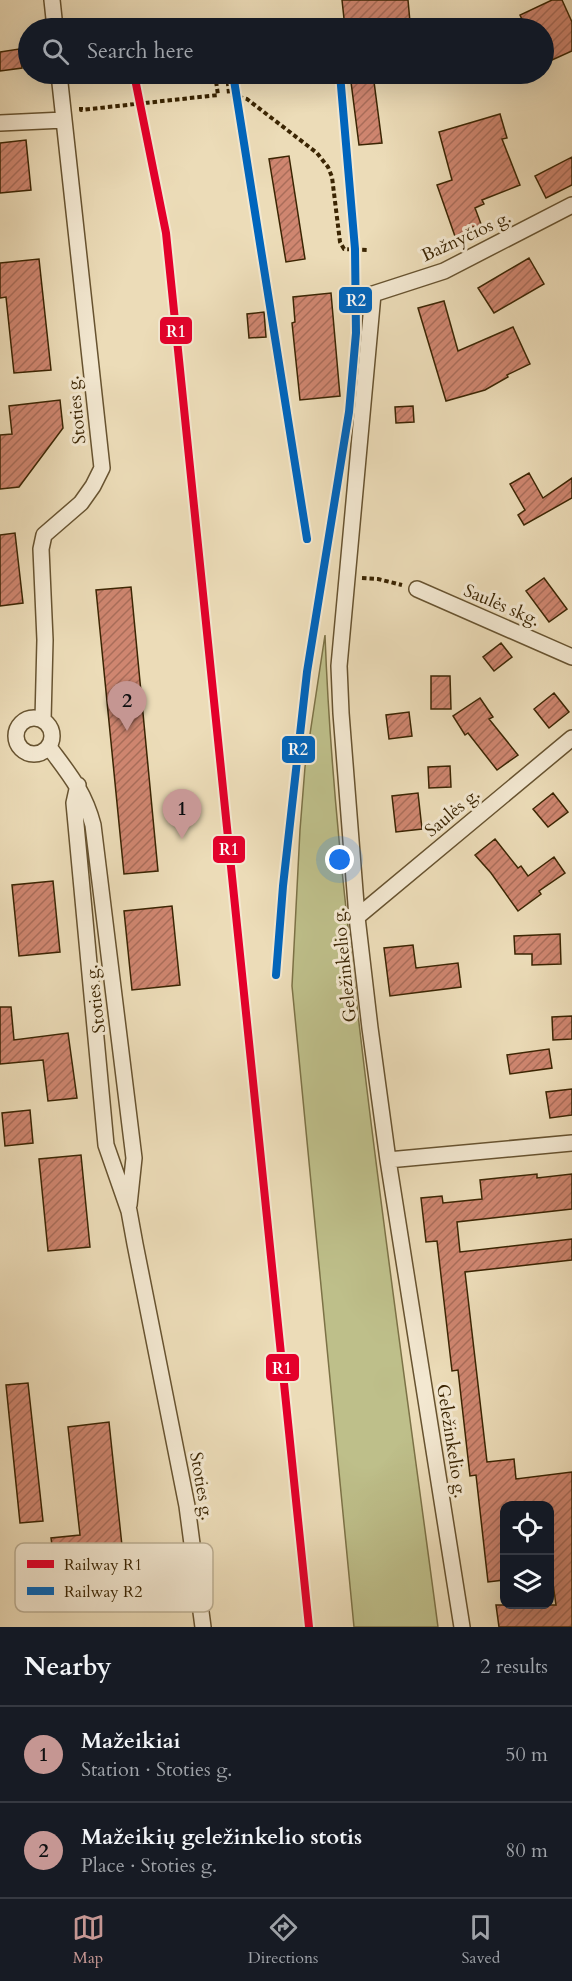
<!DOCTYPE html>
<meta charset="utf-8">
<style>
:root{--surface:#171b24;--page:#242831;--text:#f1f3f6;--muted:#9ea1a6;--line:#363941;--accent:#c59692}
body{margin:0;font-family:Cardo,serif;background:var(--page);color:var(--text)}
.controls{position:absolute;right:18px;bottom:18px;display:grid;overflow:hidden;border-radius:12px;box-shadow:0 6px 24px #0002}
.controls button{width:54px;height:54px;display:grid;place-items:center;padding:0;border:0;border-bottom:2px solid var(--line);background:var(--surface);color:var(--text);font:30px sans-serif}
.you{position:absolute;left:340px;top:860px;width:21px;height:21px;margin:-15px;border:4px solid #fff;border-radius:50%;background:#1a73e8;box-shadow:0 0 0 9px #1a73e833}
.badge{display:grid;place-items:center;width:39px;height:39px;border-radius:50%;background:var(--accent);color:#111;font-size:20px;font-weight:700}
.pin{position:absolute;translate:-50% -50px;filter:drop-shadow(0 2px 3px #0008)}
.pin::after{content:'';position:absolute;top:32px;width:21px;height:18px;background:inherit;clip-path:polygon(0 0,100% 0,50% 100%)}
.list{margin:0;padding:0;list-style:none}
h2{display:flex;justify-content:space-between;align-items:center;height:78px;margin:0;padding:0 24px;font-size:26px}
h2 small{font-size:20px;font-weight:400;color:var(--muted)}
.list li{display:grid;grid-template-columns:39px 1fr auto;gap:18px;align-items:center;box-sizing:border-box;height:96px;padding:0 24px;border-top:2px solid var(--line)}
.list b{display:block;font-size:22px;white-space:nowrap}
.list p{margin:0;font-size:20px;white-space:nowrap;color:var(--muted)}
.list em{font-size:20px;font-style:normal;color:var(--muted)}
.icon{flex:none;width:33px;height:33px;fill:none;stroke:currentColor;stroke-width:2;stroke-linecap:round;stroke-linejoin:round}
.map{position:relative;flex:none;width:572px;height:1627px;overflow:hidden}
.search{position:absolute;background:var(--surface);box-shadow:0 6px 24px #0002;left:18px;right:18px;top:18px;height:66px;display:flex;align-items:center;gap:15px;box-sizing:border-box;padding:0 21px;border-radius:33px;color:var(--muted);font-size:22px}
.sheet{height:270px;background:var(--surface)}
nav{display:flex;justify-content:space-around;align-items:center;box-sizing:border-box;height:84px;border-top:2px solid var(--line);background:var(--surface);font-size:16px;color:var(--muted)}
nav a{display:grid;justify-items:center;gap:3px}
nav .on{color:var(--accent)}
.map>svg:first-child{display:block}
.grass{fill:#bebf8a;stroke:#7c7246;stroke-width:1.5}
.building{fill:url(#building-hatch);stroke:#3b2503;stroke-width:1.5}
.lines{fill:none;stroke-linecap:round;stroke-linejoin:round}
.street-casing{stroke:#675330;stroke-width:18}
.path{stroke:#3b2503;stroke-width:4;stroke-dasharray:4.5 3;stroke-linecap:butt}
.street{stroke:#f3e8d1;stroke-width:15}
.rail-1-casing{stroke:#f3e8d1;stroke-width:12}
.rail-2-casing{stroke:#f3e8d1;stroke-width:12}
.rail-1{stroke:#e4002b;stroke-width:8}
.rail-2{stroke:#0065bd;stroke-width:8}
.labels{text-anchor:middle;stroke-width:6;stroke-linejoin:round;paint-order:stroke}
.street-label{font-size:18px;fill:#3b2503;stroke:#f3e8d1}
.key{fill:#f3e8d1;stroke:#bcae93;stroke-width:1.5}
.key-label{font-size:16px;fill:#3b2503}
.line-badge{stroke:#f3e8d1;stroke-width:2}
.badge-label{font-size:16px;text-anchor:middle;font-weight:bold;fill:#fff}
</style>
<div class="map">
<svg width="572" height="1627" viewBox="0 0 572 1627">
<defs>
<pattern id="building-hatch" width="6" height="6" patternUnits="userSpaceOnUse" patternTransform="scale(1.5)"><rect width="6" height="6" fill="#cf8670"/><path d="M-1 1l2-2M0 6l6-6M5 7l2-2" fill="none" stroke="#a96d5a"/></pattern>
</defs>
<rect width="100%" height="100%" fill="#ecdcb8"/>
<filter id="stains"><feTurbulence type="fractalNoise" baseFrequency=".00333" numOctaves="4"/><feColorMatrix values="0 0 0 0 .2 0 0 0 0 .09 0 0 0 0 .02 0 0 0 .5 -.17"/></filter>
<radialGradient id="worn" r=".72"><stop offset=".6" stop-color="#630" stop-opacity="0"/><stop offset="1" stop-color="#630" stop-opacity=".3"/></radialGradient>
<path class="grass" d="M325 635C330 771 345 906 361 1040 384 1236 412 1431 438 1627H354L292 986 300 830 305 767Z"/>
<path class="building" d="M342 0H408L410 22 345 28Z
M552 0H562L572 22V51L543 64V28H526L520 15Z
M19 49 22 68 0 71V52Z
M350 74H373L382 143 359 145Z
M500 114 507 138 502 139 520 185 482 200 484 204 475 208 484 232 457 242 437 185 452 180 439 132Z
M26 140 31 190 0 193V143Z
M289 156 305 259 286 262 269 159Z
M572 157V185L546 198 535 176Z
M529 258 544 284 494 313 478 288Z
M39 259 51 370 14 373 6 297 0 298V263Z
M331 293 340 396 300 400 292 323 295 322 293 297Z
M444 301 458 351 513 327 530 364 507 375 508 377 485 390 446 401 418 308Z
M264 312 266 337 249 338 247 314Z
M60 400 63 428 19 487 0 489V435L12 434 9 406Z
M413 406 414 422 396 423 395 407Z
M529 473 543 498 572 478V498L524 525 518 515 525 510 510 484Z
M15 533 23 603 0 606V535Z
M544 578 567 609 549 622 526 591Z
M131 587 158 871 124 874 96 590Z
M501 643 512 657 494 671 483 657Z
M431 676H450L451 709H431Z
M554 693 569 712 549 728 534 709Z
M480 698 493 717 489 719 518 755 497 770 468 733 465 735 453 716Z
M409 712 412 736 389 739 386 715Z
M450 766 451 787 429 788 428 767Z
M418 793 422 829 396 832 392 796Z
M553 793 568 812 548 827 533 809Z
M495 839 518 868 521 866 528 876 554 857 565 873 539 891 541 894 518 911 491 873 475 855Z
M53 881 60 952 19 956 12 885Z
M172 906 180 985 132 990 124 911Z
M560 934 561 964 532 965V954H515L514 936Z
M413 945 416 968 458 963 461 987 390 996 384 948Z
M0 1007H11L14 1040 68 1033 77 1098 48 1101 43 1060 0 1064Z
M572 1016V1039L553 1040 552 1017Z
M549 1049 552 1068 510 1074 507 1055Z
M572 1089V1115L550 1118 546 1092Z
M30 1110 33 1143 5 1146 2 1113Z
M81 1155 90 1247 48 1251 39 1159Z
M537 1174V1178L572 1174V1209L457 1222 460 1252 572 1239V1260L465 1272 487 1462 514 1459 516 1479 572 1472V1627H499L496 1605H556L549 1555V1506H504V1580L488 1582 476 1475 470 1476 458 1370 452 1371 437 1241 426 1242 421 1198 442 1196 443 1203 482 1199 480 1180Z
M28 1383 43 1521 20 1523 6 1385Z
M109 1422 126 1584 93 1588 90 1563 55 1568 51 1538 80 1535 68 1427Z"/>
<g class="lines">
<defs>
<path id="street" d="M52 0 55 28
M0 123 64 120
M417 589 572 657
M16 736a18 18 0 1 1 36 0a18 18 0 1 1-36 0Z
M43 720 45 640 41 549 44 535 81 503 93 486 102 468 59 74
M49 747C69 774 84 791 93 825L134 1158 129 1205
M78 785 74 803 106 1145 129 1211 135 1244 187 1506 203 1627
M357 917 572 738
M388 1160 572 1143
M462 1627 388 1160 370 1028 357 917 341 713 339 666 373 294 444 271 572 205"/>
</defs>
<use href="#street" class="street-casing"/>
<path class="path" d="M227 74 229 94 247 99 317 153 328 167 332 177 340 242 344 249 369 250
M81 107V110L218 95 215 74
M362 578 378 579 402 585"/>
<use href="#street" class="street"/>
<defs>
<path id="rail-1" d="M134 74 166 233 309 1627"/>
<path id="rail-2" d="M233 74 307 539
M276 975 283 886 307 672 349 412 356 333 355 249 340 74"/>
</defs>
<use href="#rail-1" class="rail-1-casing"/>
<use href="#rail-2" class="rail-2-casing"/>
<use href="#rail-1" class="rail-1"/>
<use href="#rail-2" class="rail-2"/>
</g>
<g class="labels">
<g class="street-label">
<text transform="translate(466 236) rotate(-25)" y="6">Bažnyčios g.</text>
<text transform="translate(76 410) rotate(-96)" y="6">Stoties g.</text>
<text transform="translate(502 605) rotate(23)" y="6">Saulės skg.</text>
<text transform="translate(452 812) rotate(-40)" y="6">Saulės g.</text>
<text transform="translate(344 965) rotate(-96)" y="6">Geležinkelio g.</text>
<text transform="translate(95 999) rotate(-97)" y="6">Stoties g.</text>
<text transform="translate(452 1441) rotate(81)" y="6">Geležinkelio g.</text>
<text transform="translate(202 1486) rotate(80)" y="6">Stoties g.</text>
</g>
</g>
<rect x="15" y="1543" width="198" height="69" rx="9" class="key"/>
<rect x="27" y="1560" width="27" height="8" fill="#e4002b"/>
<rect x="27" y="1587" width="27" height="8" fill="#0065bd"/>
<g class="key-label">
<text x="64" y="1570">Railway R1</text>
<text x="64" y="1597">Railway R2</text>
</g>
<g class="line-badge">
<rect x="338" y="286" width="35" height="28" rx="6" fill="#0065bd"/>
<rect x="159" y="316" width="34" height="29" rx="6" fill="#e4002b"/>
<rect x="281" y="735" width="35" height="29" rx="6" fill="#0065bd"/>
<rect x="212" y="835" width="34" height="29" rx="6" fill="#e4002b"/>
<rect x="265" y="1353" width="35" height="29" rx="6" fill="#e4002b"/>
</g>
<g class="badge-label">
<text x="356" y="306">R2</text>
<text x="176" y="337">R1</text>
<text x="298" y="755">R2</text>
<text x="229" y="855">R1</text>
<text x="282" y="1374">R1</text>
</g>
<rect width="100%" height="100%" filter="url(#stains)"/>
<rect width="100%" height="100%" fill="url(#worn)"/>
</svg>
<div class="controls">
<button><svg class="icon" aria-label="locate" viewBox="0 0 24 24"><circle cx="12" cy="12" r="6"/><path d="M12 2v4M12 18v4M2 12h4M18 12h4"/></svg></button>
<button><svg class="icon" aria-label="layers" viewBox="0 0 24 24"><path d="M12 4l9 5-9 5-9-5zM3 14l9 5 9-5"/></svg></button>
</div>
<div class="you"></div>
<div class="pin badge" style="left:182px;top:839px">1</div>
<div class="pin badge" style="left:127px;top:731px">2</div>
<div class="search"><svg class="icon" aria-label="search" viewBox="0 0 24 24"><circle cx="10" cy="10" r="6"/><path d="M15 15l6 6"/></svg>Search here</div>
</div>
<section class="sheet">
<h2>Nearby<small>2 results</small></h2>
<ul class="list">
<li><span class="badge">1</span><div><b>Mažeikiai</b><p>Station · Stoties g.</p></div><em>50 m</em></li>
<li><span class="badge">2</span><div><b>Mažeikių geležinkelio stotis</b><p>Place · Stoties g.</p></div><em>80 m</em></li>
</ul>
</section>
<nav>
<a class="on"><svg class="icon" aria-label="map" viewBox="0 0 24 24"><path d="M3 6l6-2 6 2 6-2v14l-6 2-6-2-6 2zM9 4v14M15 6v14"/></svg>Map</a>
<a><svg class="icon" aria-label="directions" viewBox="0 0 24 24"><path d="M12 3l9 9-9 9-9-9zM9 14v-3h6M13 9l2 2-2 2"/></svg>Directions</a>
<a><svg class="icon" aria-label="saved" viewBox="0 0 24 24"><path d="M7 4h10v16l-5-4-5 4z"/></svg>Saved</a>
</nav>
